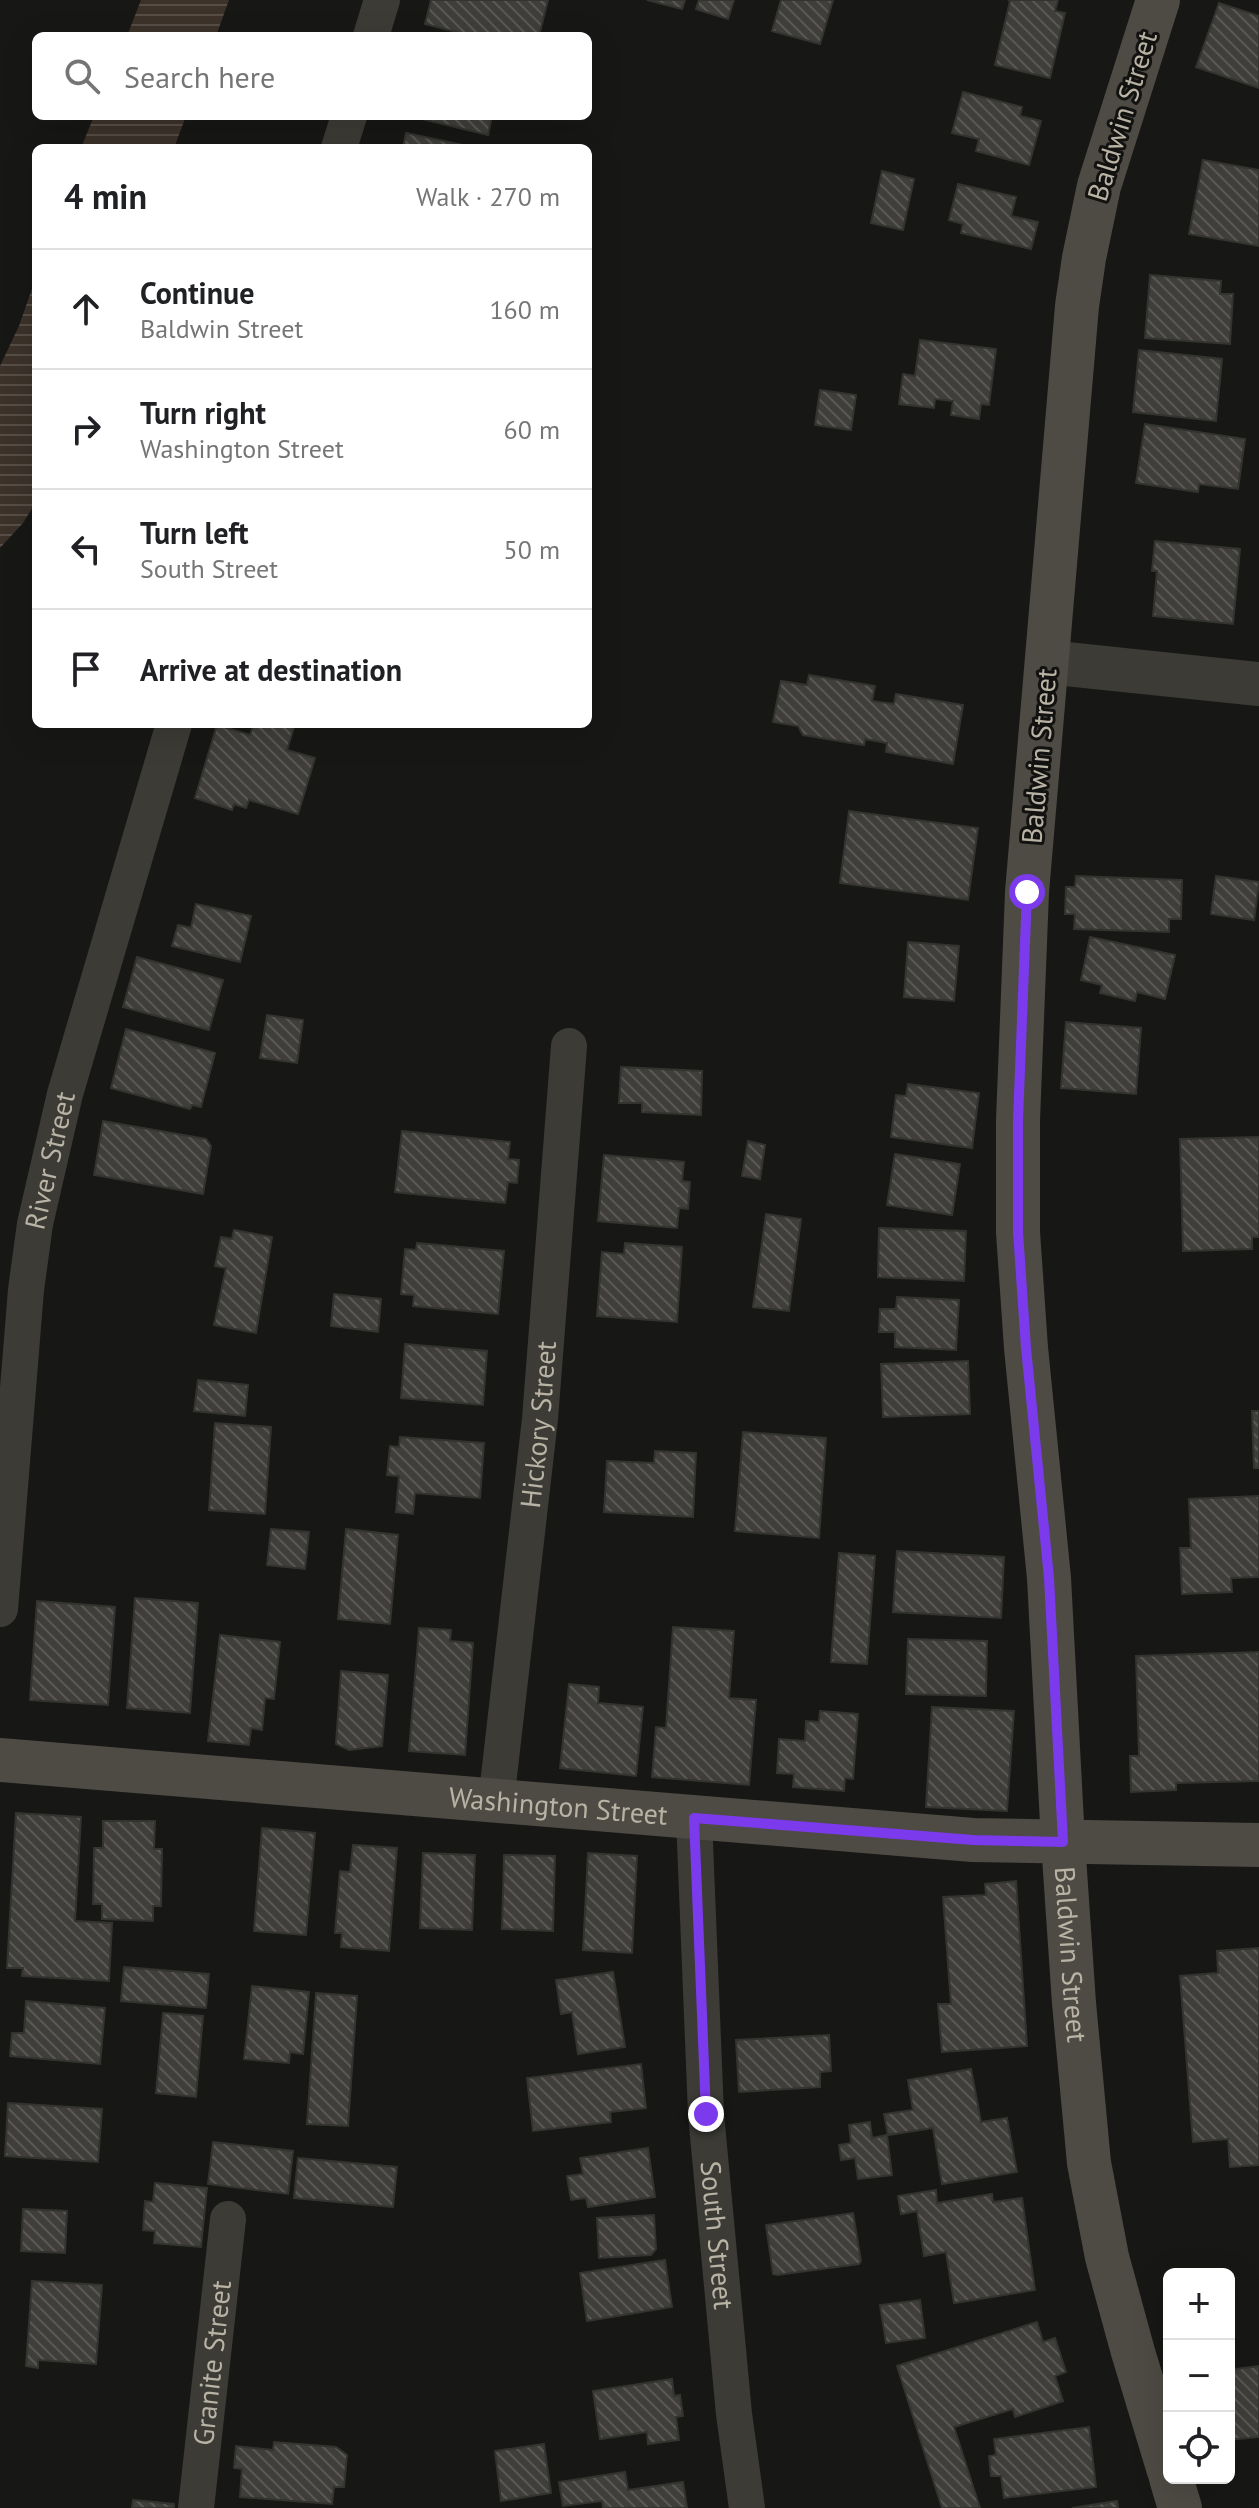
<!DOCTYPE html>
<meta charset="utf-8">
<style>
:root{--surface:#fff;--page:#f6f6f6;--text:#202124;--muted:#757577;--line:#e0e0e0}
body{margin:0;font-family:"PT Sans",sans-serif;background:var(--page);color:var(--text)}
.controls{position:absolute;right:24px;bottom:24px;display:grid;overflow:hidden;border-radius:12px;box-shadow:0 8px 32px #0002}
.controls button{width:72px;height:72px;display:grid;place-items:center;padding:0;border:0;border-bottom:2px solid var(--line);background:var(--surface);color:var(--text);font:40px sans-serif}
.stop{position:absolute;width:24px;height:24px;margin:-18px;border:6px solid #7c3aed;border-radius:50%;background:#fff}
.stop.end{background:#7c3aed;border-color:#fff;box-shadow:0 2px 8px #0008}
.list{margin:0;padding:0;list-style:none}
h2{display:flex;justify-content:space-between;align-items:center;height:104px;margin:0;padding:0 32px;font-size:34px}
h2 small{font-size:26px;font-weight:400;color:var(--muted)}
.list li{display:grid;grid-template-columns:52px 1fr auto;gap:24px;align-items:center;box-sizing:border-box;height:120px;padding:0 32px;border-top:2px solid var(--line)}
.list b{display:block;font-size:30px;white-space:nowrap}
.list p{margin:0;font-size:26px;white-space:nowrap;color:var(--muted)}
.list em{font-size:26px;font-style:normal;color:var(--muted)}
.icon{flex:none;width:44px;height:44px;fill:none;stroke:currentColor;stroke-width:2;stroke-linecap:round;stroke-linejoin:round}
.map{position:relative;flex:none;width:1259px;height:2508px;overflow:hidden}
.search{position:absolute;background:var(--surface);box-shadow:0 8px 32px #0002;left:32px;top:32px;width:560px;height:88px;display:flex;align-items:center;gap:20px;box-sizing:border-box;padding:0 28px;border-radius:12px;color:var(--muted);font-size:30px}
.panel{position:absolute;background:var(--surface);box-shadow:0 8px 32px #0002;left:32px;top:144px;width:560px;height:584px;border-radius:12px}
.map>svg:first-child{display:block}
.water{fill:url(#water-rules)}
.building{fill:url(#building-back-hatch);stroke:#33332f;stroke-width:2}
.lines{fill:none;stroke-linecap:round;stroke-linejoin:round}
.minor{stroke:#3c3b35;stroke-width:36}
.tertiary{stroke:#3c3b35;stroke-width:44}
.secondary{stroke:#4d4b43;stroke-width:44}
.route{stroke:#7c3aed;stroke-width:10}
.labels{text-anchor:middle;stroke-width:6;stroke-linejoin:round;paint-order:stroke}
.street-label{font-size:28px;fill:#b9b3a5;stroke:#121210}
</style>
<div class="map">
<svg width="1259" height="2508" viewBox="0 0 1259 2508">
<defs>
<pattern id="water-rules" width="6" height="5" patternUnits="userSpaceOnUse" patternTransform="scale(2)"><rect width="6" height="5" fill="#3c322a"/><path d="M0 2.5h6" fill="none" stroke="#564d46"/></pattern>
<pattern id="building-back-hatch" width="6" height="6" patternUnits="userSpaceOnUse" patternTransform="scale(2)"><rect width="6" height="6" fill="#3f3e3a"/><path d="M-1 5l2 2M0 0l6 6M5-1l2 2" fill="none" stroke="#595854"/></pattern>
</defs>
<rect width="100%" height="100%" fill="#171715"/>
<path class="water" d="M141 0H229L216 36H127Z
M94 116H186L174 148H81Z
M36 277V502L23 523 0 548V366L19 326Z"/>
<path class="building" d="M431 0H548L539 36H472L425 24Z
M647 0H685L682 9Z
M699 0H734L728 19 696 9Z
M781 0H833L820 44 772 31Z
M1008 0H1058L1055 11 1065 13 1050 78 995 65 1010 1Z
M1219 3 1259 16V88L1196 67Z
M963 92 1022 107 1020 116 1041 121 1029 165 976 151 979 139 952 133Z
M410 116H492L488 135Z
M406 133 477 148H403Z
M1203 160 1259 170V246L1189 234Z
M882 171 914 179 903 230 871 223Z
M958 184 1016 197 1011 216 1038 222 1031 249 961 233 963 224 949 220Z
M1150 275 1221 281 1220 294H1233L1230 344 1145 338Z
M920 340 996 349 989 405 981 404 979 419 951 415 953 401 935 399 934 408 899 404 903 374 915 376Z
M1139 350 1222 359 1216 421 1133 412Z
M820 390 856 395 851 430 815 425Z
M1145 424 1245 439 1238 489 1199 484 1198 492 1136 483Z
M1155 541 1240 549 1233 624 1153 616 1157 571H1152Z
M809 675 875 686 872 701 894 704 896 694 963 705 953 764 886 752 887 743 865 739 864 745 803 735 798 726 773 722 781 681 807 685Z
M254 724H295L287 750 315 758 298 814 249 800 246 808 234 804 232 810 195 798 217 725 250 735Z
M849 811 978 828 968 900 840 883Z
M1076 876 1182 880 1181 919H1169V932L1074 929 1075 914H1065L1066 887H1075Z
M1216 876 1259 882 1254 920 1211 914Z
M196 904 251 916 240 962 172 946 178 925 191 928Z
M1090 937 1175 955 1165 999 1137 992 1135 1001 1100 993 1102 985 1081 980Z
M908 942 959 946 954 1001 904 997Z
M137 957 223 980 209 1030 123 1007Z
M267 1015 303 1020 297 1063 260 1058Z
M1066 1022 1141 1028 1136 1094 1061 1088Z
M126 1029 215 1053 201 1107 192 1105 190 1109 111 1088Z
M621 1067 702 1071 701 1115 642 1112V1103H619Z
M908 1084 979 1093 972 1148 891 1137 896 1095 906 1096Z
M103 1121 206 1139 211 1146 203 1194 94 1175Z
M402 1131 510 1142 508 1159 519 1160 517 1183 508 1182 505 1203 395 1192Z
M1259 1137V1237H1252V1249L1183 1251 1180 1139Z
M748 1141 765 1145 760 1179 742 1176Z
M895 1154 960 1164 952 1215 887 1205Z
M604 1155 684 1162 682 1181 690 1182 688 1209 679 1208 677 1228 598 1221Z
M766 1214 801 1219 789 1311 753 1307Z
M879 1228 966 1231 964 1281 878 1277Z
M234 1230 272 1237 256 1333 214 1325 226 1268 215 1266 221 1237 232 1239Z
M417 1243 504 1251 498 1314 413 1306 414 1295 401 1294 405 1249 416 1250Z
M625 1243 682 1247 677 1322 597 1316 602 1252 624 1254Z
M334 1294 381 1299 378 1332 331 1326Z
M897 1297 959 1300 956 1350 895 1347V1332H879L880 1309H896Z
M405 1344 487 1351 483 1405 401 1398Z
M968 1361 970 1414 883 1417 881 1364Z
M198 1380 248 1385 245 1416 194 1411Z
M1252 1411H1259V1468H1254Z
M215 1423 271 1427 265 1514 209 1510Z
M743 1432 826 1438 819 1538 735 1531Z
M400 1437 484 1443 480 1498 415 1493 413 1514 396 1512 399 1476 387 1475 390 1446 399 1447Z
M655 1451 696 1453 693 1517 604 1512 607 1461 654 1463Z
M1259 1496V1577L1231 1578 1232 1592 1182 1594 1180 1548H1191L1189 1499Z
M271 1529 309 1532 305 1569 267 1565Z
M346 1529 398 1535 390 1624 338 1619Z
M897 1551 1004 1557 1001 1618 893 1612Z
M839 1553 875 1556 867 1664 831 1662Z
M135 1598 198 1603 190 1713 127 1708Z
M37 1601 115 1607 108 1705 30 1700Z
M673 1627 734 1631 729 1698 756 1700 749 1785 652 1777 656 1727 666 1728Z
M419 1628 451 1630 450 1641 473 1643 465 1755 409 1751Z
M220 1635 280 1642 274 1699 265 1698 262 1730 251 1728 249 1745 208 1741Z
M908 1639 987 1641 986 1696 906 1694Z
M1259 1652V1781L1176 1783V1790L1131 1792 1130 1756H1139L1136 1656Z
M341 1671 388 1675 382 1746 349 1750 336 1744Z
M569 1684 599 1687 598 1703 643 1707 636 1776 560 1768Z
M932 1707 1014 1711 1007 1811 926 1807Z
M820 1711 858 1714 853 1779 845 1778 844 1791 793 1787 794 1774 777 1773 779 1739 805 1741 806 1721 819 1722Z
M16 1813 81 1817 75 1921 112 1923 109 1981 22 1976 23 1968H7Z
M103 1821H155L154 1849H162L161 1906H153V1921L102 1919V1904H93L94 1848H103Z
M262 1828 315 1833 306 1935 254 1931Z
M353 1845 397 1848 389 1951 341 1947 342 1933H335L340 1871 350 1872Z
M423 1853 475 1855 472 1930 420 1928Z
M588 1853 637 1856 632 1953 583 1950Z
M504 1855 555 1856 553 1931 502 1929Z
M1016 1881 1027 2046 942 2052 938 2004H951L943 1897 986 1895 985 1884Z
M1259 1948V2165L1230 2167 1228 2139 1193 2142 1180 1976 1218 1973 1217 1951Z
M124 1967 209 1974 206 2008 121 2001Z
M613 1972 625 2047 578 2054 572 2012 561 2014 556 1980Z
M252 1986 309 1992 303 2054 290 2052 289 2063 244 2059Z
M316 1993 357 1996 348 2126 307 2124Z
M26 2001 105 2008 100 2064 10 2056 12 2033H24Z
M163 2013 203 2016 196 2097 156 2093Z
M829 2035 831 2071 820 2072V2087L739 2092 736 2040Z
M641 2064 646 2108 610 2112 611 2122 533 2131 527 2078Z
M971 2069 981 2122 1007 2118 1017 2172 942 2184 933 2128 888 2135 884 2114 913 2110 908 2080Z
M8 2103 102 2109 98 2162 5 2156Z
M870 2122 872 2138 887 2135 892 2175 858 2179 855 2158 841 2160 839 2145 851 2143 849 2125Z
M213 2142 293 2151 288 2194 208 2184Z
M648 2148 655 2197 588 2207 586 2198 571 2200 567 2176 583 2174 580 2158Z
M298 2158 397 2167 393 2207 294 2198Z
M155 2183 207 2188 201 2247 154 2243 155 2231 143 2230 145 2201 153 2202Z
M936 2190 937 2203 992 2194 993 2202 1022 2198 1035 2290 954 2303 946 2252 924 2256 917 2211 901 2214 898 2196Z
M23 2209 67 2211 65 2253 21 2251Z
M853 2213 861 2261 859 2264 777 2275 773 2274 766 2225Z
M654 2215 656 2249 651 2255 599 2258 597 2218Z
M665 2260 672 2307 587 2321 580 2273Z
M32 2281 102 2285 96 2364 38 2360V2368L26 2366Z
M920 2300 925 2338 886 2343 880 2305Z
M1037 2322 1043 2342 1055 2338 1066 2372 1055 2376 1063 2401 1015 2417 1013 2409 954 2427 980 2508H942L897 2366Z
M1259 2366V2437L1229 2440V2370Z
M672 2379 674 2396 680 2395 683 2416 676 2417 679 2440 648 2444 647 2432 600 2439 593 2391Z
M1089 2427 1096 2487 1004 2498 1001 2476H991L989 2456 996 2455 994 2439Z
M274 2442 336 2447 347 2455 344 2487H334L332 2504 240 2497 242 2469 234 2468 236 2446 273 2450Z
M544 2444 551 2493 501 2501 495 2451Z
M625 2472 628 2490 683 2482 687 2508H603L602 2501 563 2506 559 2482Z
M133 2500 174 2504V2508H132Z
M1117 2501 1118 2508H1072Z"/>
<g class="lines">
<g class="minor">
<path d="M371 36 382 0"/>
<path d="M339 148 349 116"/>
<path id="s1" d="M0 1609 26 1290 35 1224 65 1094 174 724"/>
<path id="s2" d="M496 1802 540 1419 569 1046"/>
<path id="s3" d="M694 1818 706 2114 734 2414 747 2508"/>
<path id="s4" d="M196 2508 228 2219"/>
</g>
<path class="tertiary" d="M1047 662 1259 684"/>
<g class="secondary">
<path id="s5" d="M1158 0 1099 186 1084 258 1077 306 1027 892 1018 1120V1232L1026 1348 1049 1578 1063 1842 1074 2003 1089 2163 1107 2257 1133 2352 1169 2471"/>
<path id="s6" d="M0 1760 973 1840 1259 1845"/>
<path d="M1171 2478 1180 2508"/>
</g>
</g>
<g class="lines">
<path class="route" d="M706 2114 694 1818 973 1840 1063 1842 1049 1578 1026 1348 1018 1232V1120L1027 892"/>
</g>
<g class="labels">
<g class="street-label">
<text transform="translate(1122 116) rotate(-73)" y="10">Baldwin Street</text>
<text transform="translate(1039 756) rotate(-85)" y="10">Baldwin Street</text>
<text dy="10" stroke="none"><textPath href="#s1" startOffset="452">River Street</textPath></text>
<text dy="10" stroke="none"><textPath href="#s2" startOffset="380">Hickory Street</textPath></text>
<text dy="10" stroke="none"><textPath href="#s6" startOffset="560">Washington Street</textPath></text>
<text dy="10" stroke="none"><textPath href="#s5" startOffset="1970">Baldwin Street</textPath></text>
<text dy="10" stroke="none"><textPath href="#s3" startOffset="418">South Street</textPath></text>
<text dy="10" stroke="none"><textPath href="#s4" startOffset="146">Granite Street</textPath></text>
</g>
</g>
</svg>
<div class="controls">
<button>+</button>
<button>−</button>
<button><svg class="icon" aria-label="locate" viewBox="0 0 24 24"><circle cx="12" cy="12" r="6"/><path d="M12 2v4M12 18v4M2 12h4M18 12h4"/></svg></button>
</div>
<div class="stop" style="left:1027px;top:892px"></div>
<div class="stop end" style="left:706px;top:2114px"></div>
<div class="search"><svg class="icon" aria-label="search" viewBox="0 0 24 24"><circle cx="10" cy="10" r="6"/><path d="M15 15l6 6"/></svg>Search here</div>
<section class="panel">
<h2>4 min<small>Walk · 270 m</small></h2>
<ul class="list">
<li><svg class="icon" aria-label="ahead" viewBox="0 0 24 24"><path d="M12 20V5M6 11l6-6 6 6"/></svg><div><b>Continue</b><p>Baldwin Street</p></div><em>160 m</em></li>
<li><svg class="icon" aria-label="right" viewBox="0 0 24 24"><path d="M7 20v-9h11M14 6l5 5-5 5"/></svg><div><b>Turn right</b><p>Washington Street</p></div><em>60 m</em></li>
<li><svg class="icon" aria-label="left" viewBox="0 0 24 24"><path d="M17 20v-9H6M10 6l-5 5 5 5"/></svg><div><b>Turn left</b><p>South Street</p></div><em>50 m</em></li>
<li><svg class="icon" aria-label="arrive" viewBox="0 0 24 24"><path d="M6 21V4h12l-3 4 3 4H6"/></svg><div><b>Arrive at destination</b></div></li>
</ul>
</section>
</div>
